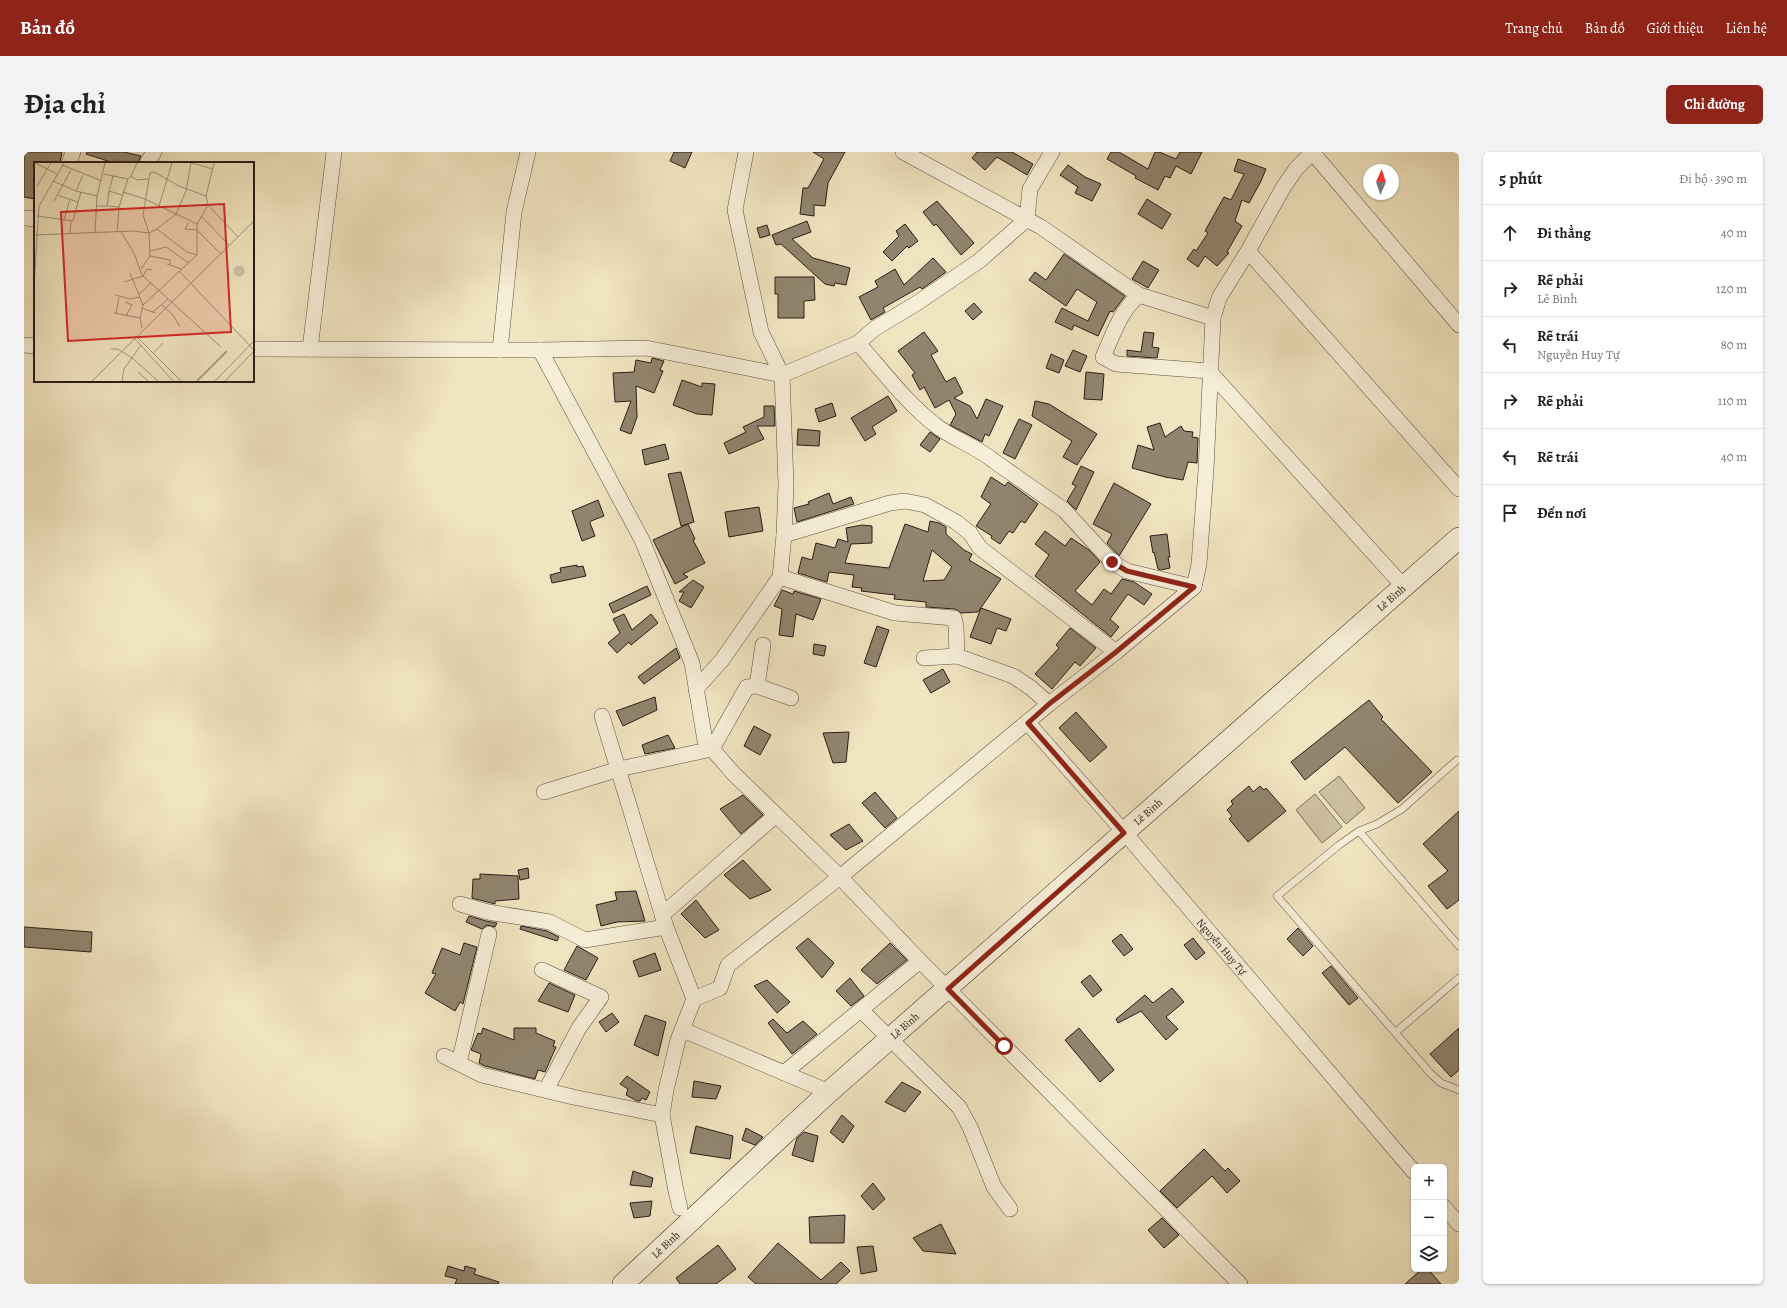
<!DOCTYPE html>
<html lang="vi">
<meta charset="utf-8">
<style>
:root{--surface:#fff;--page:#f2f2f2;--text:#202124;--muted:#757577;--line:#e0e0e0;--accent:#8f2418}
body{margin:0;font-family:Alegreya,serif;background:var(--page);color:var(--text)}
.controls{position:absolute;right:12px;bottom:12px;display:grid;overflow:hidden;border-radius:6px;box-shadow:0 1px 3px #0004}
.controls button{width:36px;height:36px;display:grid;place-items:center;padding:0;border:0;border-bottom:1px solid var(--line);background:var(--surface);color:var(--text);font:20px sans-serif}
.compass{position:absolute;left:1339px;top:12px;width:36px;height:36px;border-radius:50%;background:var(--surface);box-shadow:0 1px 3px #0004;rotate:3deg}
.stop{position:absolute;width:12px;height:12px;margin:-9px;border:3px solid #8f2418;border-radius:50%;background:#fff}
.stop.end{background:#8f2418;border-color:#fff;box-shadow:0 1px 4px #0008}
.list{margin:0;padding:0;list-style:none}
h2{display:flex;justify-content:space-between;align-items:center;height:52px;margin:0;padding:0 16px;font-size:17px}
h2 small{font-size:13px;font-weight:400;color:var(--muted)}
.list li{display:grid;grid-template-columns:26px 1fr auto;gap:12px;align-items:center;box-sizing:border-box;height:56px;padding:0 16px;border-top:1px solid var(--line)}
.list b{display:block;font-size:15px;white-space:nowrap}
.list p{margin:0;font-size:13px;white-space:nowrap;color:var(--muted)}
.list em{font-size:13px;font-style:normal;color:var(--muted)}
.icon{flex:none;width:22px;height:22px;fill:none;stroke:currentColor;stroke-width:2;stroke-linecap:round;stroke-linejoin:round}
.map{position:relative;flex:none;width:1435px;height:1132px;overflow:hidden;border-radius:6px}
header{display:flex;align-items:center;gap:24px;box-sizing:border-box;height:56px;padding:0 20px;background:var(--accent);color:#fff}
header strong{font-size:19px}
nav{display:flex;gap:22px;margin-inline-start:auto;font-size:14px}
.intro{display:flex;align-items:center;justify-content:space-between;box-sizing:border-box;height:96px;padding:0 24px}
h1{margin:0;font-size:28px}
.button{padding:10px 18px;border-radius:6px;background:var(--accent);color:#fff;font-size:14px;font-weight:700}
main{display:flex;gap:24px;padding:0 24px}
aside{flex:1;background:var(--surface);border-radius:6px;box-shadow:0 1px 3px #0004}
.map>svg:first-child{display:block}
.green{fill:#cfc3a4;stroke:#7c705d}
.building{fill:#91856f;stroke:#2a1c16;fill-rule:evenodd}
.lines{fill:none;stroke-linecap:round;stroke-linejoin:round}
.lane-casing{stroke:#5c4e41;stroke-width:8}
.street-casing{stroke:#5c4e41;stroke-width:16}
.secondary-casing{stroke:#2a1c16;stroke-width:22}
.lane{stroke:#f6eed7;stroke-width:7}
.street{stroke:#f6eed7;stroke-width:15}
.secondary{stroke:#f6eed7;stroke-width:21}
.route{stroke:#8f2418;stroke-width:5}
.labels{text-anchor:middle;stroke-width:3.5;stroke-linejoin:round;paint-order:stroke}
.street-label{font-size:11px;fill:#2a1c16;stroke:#f6eed7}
.inset-river{fill:none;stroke:#ada187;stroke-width:2}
.inset-road{fill:none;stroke:#a1957d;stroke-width:1}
.view{fill:#d62828;fill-opacity:0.15;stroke:#d62828;stroke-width:2}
.inset-edge{fill:none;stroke:#2a1c16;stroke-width:2}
</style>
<header>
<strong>Bản đồ</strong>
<nav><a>Trang chủ</a><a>Bản đồ</a><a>Giới thiệu</a><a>Liên hệ</a></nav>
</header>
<div class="intro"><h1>Địa chỉ</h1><a class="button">Chỉ đường</a></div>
<main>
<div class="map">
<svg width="1435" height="1132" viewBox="0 0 1435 1132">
<rect width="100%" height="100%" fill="#f1e5c1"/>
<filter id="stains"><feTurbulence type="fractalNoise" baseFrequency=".005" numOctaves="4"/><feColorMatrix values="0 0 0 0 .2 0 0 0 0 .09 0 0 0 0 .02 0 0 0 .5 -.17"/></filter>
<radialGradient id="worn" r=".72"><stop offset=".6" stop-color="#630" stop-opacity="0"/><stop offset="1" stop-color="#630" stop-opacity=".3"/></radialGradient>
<path class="green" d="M1315 624 1341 656 1322 672 1295 640Z
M1291 642 1318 675 1298 691 1272 658Z"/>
<path class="building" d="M0 0H38L36 11H11V47L0 45Z
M63 0H100L117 4 114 11H90L62 2Z
M650 0H668L661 16 646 9Z
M789 0H821L804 31 801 54 790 53V64L776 62 779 36H784L800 7Z
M953 0H988L1009 12 1003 23 973 5 961 18 948 6Z
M1087 0H1095L1124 17 1131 0H1135L1152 7 1156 0H1178L1167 22 1152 14 1146 26 1141 24 1134 38 1111 26 1112 24 1083 7Z
M1214 7 1242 17 1237 29 1225 51 1218 48 1211 69 1218 74 1203 100 1205 101 1193 114 1181 104 1174 115 1163 107 1170 97 1172 99 1184 81 1181 79 1200 45 1207 48 1220 22 1210 19Z
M1044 13 1061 25 1077 32 1068 49 1051 41 1054 35 1036 23Z
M1123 47 1147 62 1138 77 1114 62Z
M913 49 950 91 937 103 912 72 910 74 899 60Z
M783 69 787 80 768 87 789 106 826 116 822 133 811 131 810 134 801 132 757 92 752 93 748 83Z
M881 72 894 89 885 96 883 94 868 109 859 100 875 84 872 79Z
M743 73 746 83 736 86 733 76Z
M1040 102 1101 144 1089 160 1086 159 1074 184 1050 173 1048 178 1031 170 1038 156 1064 169 1073 150 1053 137 1042 154 1005 128 1011 120 1022 128Z
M909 106 922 120 898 137 896 135 859 156 861 160 847 168 835 145 854 135 851 129 871 117 880 133Z
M1119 109 1135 118 1124 136 1108 127Z
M751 125H790L791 148 780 149V166H754V142H751Z
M950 151 958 160 949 168 941 159Z
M900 180 914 199 907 203 922 230 931 225 939 241 930 246 946 254 953 267 962 247 979 254 965 284 961 282 958 290 926 273 932 262 925 248 911 256 900 235 896 238 888 223 891 221 874 199Z
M1120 180 1130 181 1128 195 1135 196 1133 206 1103 204V198L1117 200Z
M1049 198 1063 204 1056 220 1041 214Z
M1027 202 1040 208 1035 221 1022 216Z
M628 206 640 209 636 218 639 219 630 241 612 234 613 265 607 282 596 278 607 249 591 250 589 221 610 220 612 208 627 211Z
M1062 220 1080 222 1078 248 1060 247Z
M658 228 678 235V231L691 232 688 263 673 262 649 253Z
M864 244 873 259 848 275 852 282 841 289 827 266Z
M1011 249 1025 252 1073 282 1053 313 1039 305 1048 289 1008 264Z
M808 251 812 264 795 270 791 257Z
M740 254H750L751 274H733L740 287 705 302 700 291 722 280 719 275 740 265Z
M995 267 1008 273 991 307 979 301Z
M1136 271 1141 285 1157 274 1160 279 1169 280 1168 285 1174 286 1173 311 1164 310 1159 328 1141 325 1108 316 1114 293 1130 298 1123 275Z
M774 277 796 279 795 294 773 293Z
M906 280 916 287 906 300 896 293Z
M641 292 645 307 621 313 618 298Z
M1057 314 1070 320 1052 358 1043 349 1052 334 1048 332Z
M657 320 670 370 657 374 644 322Z
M967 325 981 334 984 330 1014 352 1001 371 997 369 989 381 985 379 976 392 967 386 968 384 952 374 967 352 957 345Z
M1090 331 1127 352 1095 404 1083 391 1088 382 1069 372Z
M805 341 809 352 827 345 830 352 773 370 770 356 785 352 784 350Z
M574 348 580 364 567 369 566 371 571 384 558 389 548 359Z
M735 355 739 379 705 385 701 360Z
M906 369 915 371 922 375V382L940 398 948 402 945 408 977 427 954 460 937 461 931 457 902 455V450L870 447 871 443 837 439 838 436 828 435 830 423 805 420 803 430 774 421 778 405 788 408 792 391 811 396 814 387 824 390 822 376 838 373 848 374V391L827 392 821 411 865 416 881 372 904 380ZM908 398 928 415 920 428 899 429Z
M664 372 671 387 669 388 681 411 659 422 664 425 651 432 629 388Z
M1021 379 1041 394 1047 386 1065 398 1076 410 1051 439 1068 453 1080 437 1087 442 1098 427 1110 430 1128 442 1120 453 1104 442 1086 467 1095 475 1087 485 1011 424 1025 403 1011 392Z
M1143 382 1146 405H1144L1146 416 1137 418 1134 417 1130 400 1129 401 1126 384Z
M553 413V415L559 414 562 424 528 431 526 423 537 420 536 416Z
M669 428 680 435 667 456 655 449 660 440H655Z
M623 434 627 443 589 461 585 452Z
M758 438 769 442 770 439 797 447 789 468 772 462 769 485 755 483 758 457 750 454Z
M957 456 987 467 982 479 973 476 967 492 946 485Z
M600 462 608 478 627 462 634 471 607 493 605 490 593 501 584 491 596 481 589 467Z
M853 474 865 478 852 515 840 511Z
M1046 476 1072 496 1056 514 1051 510 1028 537 1011 522 1035 496 1032 493Z
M790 492 802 494 800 504 789 502Z
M652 496 656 506 620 532 614 525Z
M919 517 926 530 907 541 899 528Z
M631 545 633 558 599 574 592 559Z
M1345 548 1359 565 1357 567 1408 620 1374 651 1321 595 1281 628 1267 610Z
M1052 560 1083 595 1066 610 1035 576Z
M730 574 747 583 736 603 720 594Z
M825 580 822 610 809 611 799 581Z
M644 583 651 596 621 602 618 593Z
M1225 634 1229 640 1236 634 1240 638 1242 636 1262 659 1224 690 1205 667 1208 664 1203 658 1209 652 1207 649Z
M851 640 873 666 861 676 838 651Z
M719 643 739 663 717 682 696 657Z
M1435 659V748L1423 757 1404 734 1424 719 1399 692Z
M825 672 839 689 822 698 806 683Z
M719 708 747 738 726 747 700 723Z
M504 716 505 726 496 728 494 718Z
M456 722 494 724 495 747 471 749V752L448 746 449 727H456Z
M612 739 621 769 593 770 577 774 572 753 593 748 591 740Z
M672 748 695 778 681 786 657 762Z
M445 764 462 769 473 771 471 775 463 773 458 777 442 770Z
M497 774 523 779 535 785 533 789 496 777Z
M0 775 68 780 67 800 0 795Z
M1274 776 1289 794 1279 804 1263 787Z
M1097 782 1109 797 1100 804 1088 789Z
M784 786 810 811 798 826 772 796Z
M1169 786 1181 801 1172 808 1160 793Z
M440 791 453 795 439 852 436 850 431 859 401 841 412 822 408 821 418 796 436 803Z
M866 791 883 808 853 832 837 818Z
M553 794 574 806 562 828 540 818Z
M631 801 637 818 615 825 609 809Z
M1307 814 1334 846 1325 853 1298 821Z
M1066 823 1078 838 1069 845 1057 830Z
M826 826 840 844 827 854 812 839Z
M743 828 766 850 753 861 730 834Z
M525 831 551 843 544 860 514 849Z
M1148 836 1160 850 1142 865 1154 877 1142 888 1117 859 1094 871 1092 867 1121 843 1129 851Z
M588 861 595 870 582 880 575 870Z
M621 863 642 870 634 904 610 893Z
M749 867 763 881 779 869 793 882 768 902 744 871Z
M459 876 490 888V876H512V881L531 889 529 894 532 895 521 920 514 918 511 927 461 914 455 911 457 902 447 898 454 881 457 882Z
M1055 876 1090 918 1076 930 1041 888Z
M1435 876V918L1427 925 1406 902Z
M603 924 626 940 622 948 618 946 616 949H613L602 943 604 937 596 932Z
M670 929 697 934 692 947 668 945Z
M878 930 897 940 881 960 861 950Z
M818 963 830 974 819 991 806 980Z
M672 974 709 984 706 1007 666 1001Z
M722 976 739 985 731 993 718 988Z
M780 980 794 984 789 1010 768 1003 773 986Z
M1180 997 1201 1019 1204 1016 1216 1029 1203 1041 1188 1024 1153 1056 1136 1039Z
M609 1019 629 1026 627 1035 606 1033Z
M849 1031 861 1047 849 1058 837 1044Z
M628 1049 626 1064 610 1066 606 1051Z
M821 1063 820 1091H786L785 1065Z
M1138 1066 1155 1083 1140 1096 1124 1078Z
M917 1072 932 1102 899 1099 889 1086Z
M754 1091 797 1128 817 1110 826 1119 812 1132H732L724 1125Z
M694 1093 712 1117 692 1132H656L652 1126Z
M849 1094 853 1119 837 1122 833 1095Z
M424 1114 440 1119 441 1114 452 1117 450 1122 475 1130 474 1132H431L433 1127 421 1124Z
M1398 1117H1404L1417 1132H1381Z"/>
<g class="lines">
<defs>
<path id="lane" d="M1433 608 1378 657 1353 672 1335 679 1315 693 1253 744 1406 921 1417 931 1435 938
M1335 679 1435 794
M1372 880 1435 826"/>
<g id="street">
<path d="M879 0 1017 75 1115 143 1189 166"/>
<path d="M1288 0 1435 173"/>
<path d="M45 11 49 0"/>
<path d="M123 11 130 0"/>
<path d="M0 66 11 67"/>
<path d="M1224 99 1435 337"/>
<path d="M1115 143C1096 159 1089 183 1079 205L1092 212 1185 219 1380 435"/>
<path d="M834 191 850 177 893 151 955 109 1003 67 1006 37 1028 0"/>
<path d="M0 193 11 194"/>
<path d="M229 197 516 198 622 196 758 223 834 191C858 218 881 249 910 272 928 287 952 294 970 309L1040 358 1088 410 1103 419 1170 435"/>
<path d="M286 197 310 0"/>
<path d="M476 198 490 60 504 0"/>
<path d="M516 198 618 388 668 511 681 589 709 621 816 725 896 809 1216 1132"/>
<path d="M760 383 866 351 881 349 901 353 932 370 946 381 956 396 1092 500"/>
<path d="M756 425 871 461 930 466 932 475 933 504"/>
<path d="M900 506 933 504 989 524 1007 536 1025 552"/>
<path d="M733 534 739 493"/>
<path d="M672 537 698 508 756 425 760 383 762 333 758 223 737 180 711 58 722 0"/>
<path d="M578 564 642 775 670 847"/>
<path id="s1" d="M1004 571 1101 681 1390 1020"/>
<path d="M520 640 595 617 688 597 723 535 733 534 767 546"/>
<path d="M436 752 464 760 526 770 561 788 642 775"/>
<path d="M638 763 752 663"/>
<path d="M518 818 577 845 555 876 522 938"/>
<path d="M837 858 935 955 946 975 970 1035 986 1057"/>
<path d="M659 878 805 940"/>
<path d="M420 904 458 923 549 945 638 963"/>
<path d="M435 911 465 782"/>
<path d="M760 921 896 809"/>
<path d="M1420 1055 1435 1072"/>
<path d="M656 1056 652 1039 638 963 642 938 654 888 670 847 696 836 704 813 816 725 1025 552 1092 500 1170 435 1175 412 1182 318 1189 166 1195 146 1224 99 1259 36 1272 17 1288 0"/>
</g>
<g id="secondary">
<path id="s2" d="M599 1132 805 940 1435 386"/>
</g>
</defs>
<use href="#lane" class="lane-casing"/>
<use href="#street" class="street-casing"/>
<use href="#secondary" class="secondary-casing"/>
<use href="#lane" class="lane"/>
<use href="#street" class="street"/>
<use href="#secondary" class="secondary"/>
</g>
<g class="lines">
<path class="route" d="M980 894 924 837 1100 681 1004 571 1025 552 1092 500 1170 435 1103 419 1088 410"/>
</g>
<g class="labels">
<g class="street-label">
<text dy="4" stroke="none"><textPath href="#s2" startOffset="1030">Lê Bình</textPath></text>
<text dy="4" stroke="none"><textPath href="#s2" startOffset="706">Lê Bình</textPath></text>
<text dy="4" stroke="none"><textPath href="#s1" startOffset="296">Nguyễn Huy Tự</textPath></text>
<text dy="4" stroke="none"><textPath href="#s2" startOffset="382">Lê Bình</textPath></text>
<text dy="4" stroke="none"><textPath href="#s2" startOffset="58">Lê Bình</textPath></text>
</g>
</g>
<g transform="translate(10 10)">
<rect width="220" height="220" fill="#f1e5c1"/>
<path d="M199.5 109a5.5 5.5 0 1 1 11 0a5.5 5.5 0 1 1-11 0Z" fill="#cfc3a4"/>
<path class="inset-river" d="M163 219 193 189"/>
<path class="inset-road" d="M1 1 23 12M158 1 179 7M28 3 68 19M70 12 79 14 75 29M79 14 94 17M97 14 103 18 114 17M19 19 42 29 63 34M3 24 17 1M42 29 49 13M89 30 111 37 163 62M23 33 44 40 47 30M20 39 37 8M174 43 204 75M63 44H73L75 29 88 33M73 44 85 45M125 44 138 1M3 54 39 59 44 40M167 54 195 83M30 58 36 37M155 60 151 67 163 68 187 92M123 67 142 52 152 29 157 1M83 70 85 45 94 17 97 14 103 1M87 70 100 91 108 113 187 185M61 71 63 34 71 1M36 72 37 59M0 73 99 69 115 71 123 67 153 90 163 93M116 89 132 85 155 101M116 94 136 98V102M133 102 147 107M107 107 116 94 115 71 109 53 116 11 120 10 145 24 172 34M145 109 220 188M96 111 109 143M90 120 109 114 113 107 118 108M0 124 5 44 30 1M81 133 96 137 105 135M104 133 117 121M91 140 98 143 92 154M128 143 139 153 146 165M108 146 121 151M119 150 134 137M80 151 106 156M82 151 85 136M108 166 106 156 109 143 163 93V62L174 43 172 34 180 1M103 175 147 219M101 177 139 219M77 187H84L98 196 124 219M119 192 129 181M104 210 114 219M58 219 220 59M88 219 90 207 107 183M181 219 220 179M191 219 220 189"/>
<path class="view" d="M190 42 197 170 34 179 27 50Z"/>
<rect width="220" height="220" class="inset-edge"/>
</g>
<rect width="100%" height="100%" filter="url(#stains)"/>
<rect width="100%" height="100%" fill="url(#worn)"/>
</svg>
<div class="controls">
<button>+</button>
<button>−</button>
<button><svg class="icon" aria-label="layers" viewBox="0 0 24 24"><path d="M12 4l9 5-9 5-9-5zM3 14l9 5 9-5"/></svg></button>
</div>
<svg class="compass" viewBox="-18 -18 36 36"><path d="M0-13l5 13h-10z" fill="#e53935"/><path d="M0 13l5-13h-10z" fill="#757577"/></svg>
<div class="stop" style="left:980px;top:894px"></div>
<div class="stop end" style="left:1088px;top:410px"></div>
</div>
<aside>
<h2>5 phút<small>Đi bộ · 390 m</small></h2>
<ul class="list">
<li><svg class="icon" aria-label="ahead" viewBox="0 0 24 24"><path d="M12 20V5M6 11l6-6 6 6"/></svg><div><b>Đi thẳng</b></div><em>40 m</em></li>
<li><svg class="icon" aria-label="right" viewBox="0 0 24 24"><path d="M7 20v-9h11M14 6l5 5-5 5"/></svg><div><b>Rẽ phải</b><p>Lê Bình</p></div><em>120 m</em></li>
<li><svg class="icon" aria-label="left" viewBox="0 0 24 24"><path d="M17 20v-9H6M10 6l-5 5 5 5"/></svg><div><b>Rẽ trái</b><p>Nguyễn Huy Tự</p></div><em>80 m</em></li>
<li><svg class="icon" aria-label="right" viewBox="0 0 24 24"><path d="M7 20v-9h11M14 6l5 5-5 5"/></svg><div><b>Rẽ phải</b></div><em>110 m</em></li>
<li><svg class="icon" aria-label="left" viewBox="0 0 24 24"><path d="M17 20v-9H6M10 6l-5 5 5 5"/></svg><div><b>Rẽ trái</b></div><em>40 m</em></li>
<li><svg class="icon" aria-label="arrive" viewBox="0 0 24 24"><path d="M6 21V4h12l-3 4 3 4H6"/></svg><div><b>Đến nơi</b></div></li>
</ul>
</aside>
</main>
